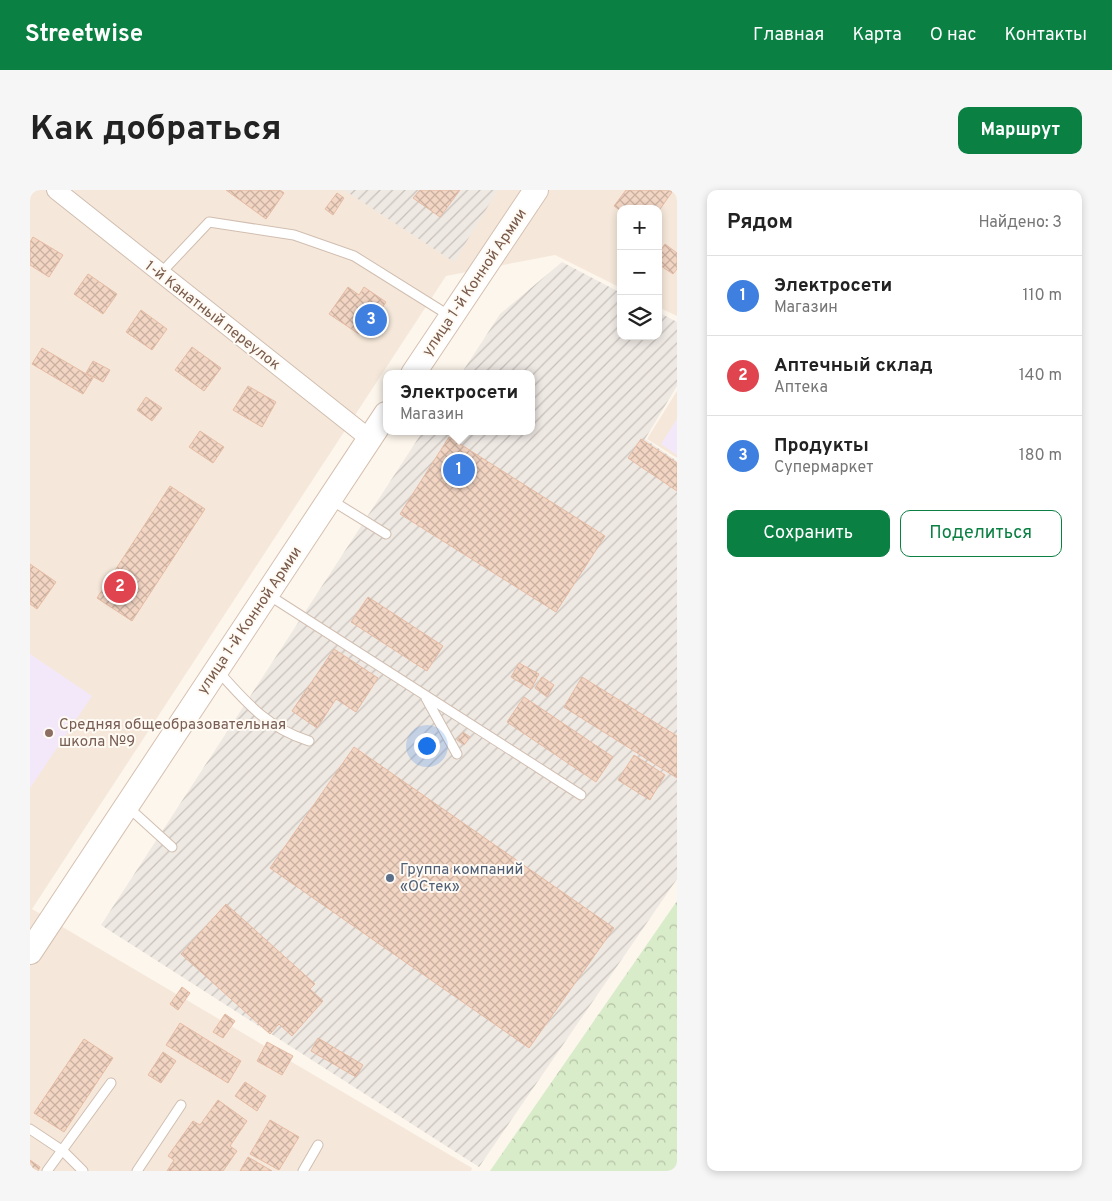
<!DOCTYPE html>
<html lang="ru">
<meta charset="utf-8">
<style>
:root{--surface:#fff;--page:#f6f6f6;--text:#222;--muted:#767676;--line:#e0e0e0;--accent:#0b8043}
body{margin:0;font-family:Overpass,sans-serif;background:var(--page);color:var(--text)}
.controls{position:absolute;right:15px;top:15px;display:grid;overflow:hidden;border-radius:10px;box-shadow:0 2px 8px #0003}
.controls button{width:45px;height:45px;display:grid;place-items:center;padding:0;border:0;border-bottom:1px solid var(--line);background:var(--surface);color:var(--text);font:25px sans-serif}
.you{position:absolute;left:396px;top:555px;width:18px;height:18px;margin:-12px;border:4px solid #fff;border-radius:50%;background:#1a73e8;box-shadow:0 0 0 8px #1a73e833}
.badge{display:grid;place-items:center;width:32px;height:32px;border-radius:50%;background:var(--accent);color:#fff;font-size:16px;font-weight:700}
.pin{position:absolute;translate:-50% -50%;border:2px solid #fff;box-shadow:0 1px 5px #0006}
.popup{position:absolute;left:353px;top:180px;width:152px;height:65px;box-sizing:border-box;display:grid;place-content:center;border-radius:10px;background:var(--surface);filter:drop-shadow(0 1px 4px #0005);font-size:16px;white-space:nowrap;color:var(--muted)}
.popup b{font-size:19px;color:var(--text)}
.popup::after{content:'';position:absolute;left:50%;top:100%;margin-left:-10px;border:10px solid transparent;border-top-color:var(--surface)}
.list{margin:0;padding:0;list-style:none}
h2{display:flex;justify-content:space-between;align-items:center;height:65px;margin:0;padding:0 20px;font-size:21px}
h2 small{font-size:16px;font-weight:400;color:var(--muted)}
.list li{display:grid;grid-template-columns:32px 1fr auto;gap:15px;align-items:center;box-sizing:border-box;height:80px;padding:0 20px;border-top:1px solid var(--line)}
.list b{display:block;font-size:19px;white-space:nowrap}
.list p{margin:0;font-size:16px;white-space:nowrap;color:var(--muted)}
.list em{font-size:16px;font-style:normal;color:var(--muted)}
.actions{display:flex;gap:10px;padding:15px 20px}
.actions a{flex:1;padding:11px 0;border:1px solid var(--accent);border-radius:10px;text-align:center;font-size:18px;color:var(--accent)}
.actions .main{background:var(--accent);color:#fff}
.icon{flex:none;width:28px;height:28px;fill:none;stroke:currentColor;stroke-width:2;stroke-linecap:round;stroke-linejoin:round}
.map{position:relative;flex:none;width:647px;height:981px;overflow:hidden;border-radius:10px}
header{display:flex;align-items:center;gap:30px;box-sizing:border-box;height:70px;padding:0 25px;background:var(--accent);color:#fff}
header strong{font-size:24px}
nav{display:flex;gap:28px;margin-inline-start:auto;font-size:18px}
.intro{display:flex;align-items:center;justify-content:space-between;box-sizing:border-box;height:120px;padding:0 30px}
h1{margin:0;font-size:35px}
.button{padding:12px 22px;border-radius:10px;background:var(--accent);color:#fff;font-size:18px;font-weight:700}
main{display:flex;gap:30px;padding:0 30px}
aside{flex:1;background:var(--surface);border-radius:10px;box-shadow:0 2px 8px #0003}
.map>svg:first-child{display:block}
.residential{fill:#f5e8da}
.industrial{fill:url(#industrial-furrows)}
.education{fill:#f3e8fa}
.forest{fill:url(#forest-crowns)}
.building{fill:url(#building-cross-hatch);stroke:#e6bba3}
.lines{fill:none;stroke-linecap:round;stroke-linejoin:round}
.service-casing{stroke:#d1beb0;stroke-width:11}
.minor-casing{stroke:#d1beb0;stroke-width:20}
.secondary-casing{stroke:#d6c0b0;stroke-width:26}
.service{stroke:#fff;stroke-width:9}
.minor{stroke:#fff;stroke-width:18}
.secondary{stroke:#fff;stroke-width:24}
.education-dot{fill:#8d6e63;stroke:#fffaf3;stroke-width:2}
.service-dot{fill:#5c6f8a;stroke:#fffaf3;stroke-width:2}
.labels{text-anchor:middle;stroke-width:4;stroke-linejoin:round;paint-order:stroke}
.street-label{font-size:15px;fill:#7a5c4d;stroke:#fffaf3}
.education-label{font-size:15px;fill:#785e54;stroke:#fffaf3;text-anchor:start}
.service-label{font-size:15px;fill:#4e5e75;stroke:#fffaf3;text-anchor:start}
</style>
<header>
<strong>Streetwise</strong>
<nav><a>Главная</a><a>Карта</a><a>О нас</a><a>Контакты</a></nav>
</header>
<div class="intro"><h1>Как добраться</h1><a class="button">Маршрут</a></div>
<main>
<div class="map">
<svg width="647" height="981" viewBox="0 0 647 981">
<defs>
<pattern id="industrial-furrows" width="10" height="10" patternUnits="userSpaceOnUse" patternTransform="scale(1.25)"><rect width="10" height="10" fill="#efe9e4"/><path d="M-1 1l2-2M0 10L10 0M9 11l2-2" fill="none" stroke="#c7c0bb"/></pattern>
<pattern id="forest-crowns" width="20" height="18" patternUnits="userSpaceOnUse" patternTransform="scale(1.25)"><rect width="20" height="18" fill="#d8ecc9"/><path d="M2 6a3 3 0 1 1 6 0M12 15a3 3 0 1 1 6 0" fill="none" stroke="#b4c2a5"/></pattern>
<pattern id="building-cross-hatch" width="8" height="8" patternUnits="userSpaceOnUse" patternTransform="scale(1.25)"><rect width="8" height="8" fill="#f3d5c3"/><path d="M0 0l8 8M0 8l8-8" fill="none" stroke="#cab0a1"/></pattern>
</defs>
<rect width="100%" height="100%" fill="#fdf6ec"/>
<path class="residential" d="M0 0H647V126L628 117V19H591V98L525 65 416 86 2 719 442 978 441 981H0Z
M647 201V268L617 249Z"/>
<path class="industrial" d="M314 0H468L424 72Z
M532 72 591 103V146H628V122L647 132V196L615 249 647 271V689L449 977 71 735 393 241H502V184H431L470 124Z"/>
<path class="education" d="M647 229V265L631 254Z
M0 464 62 506 0 598Z"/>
<path class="forest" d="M647 711V981H460Z"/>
<path class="building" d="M196 0H250L254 3 236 29Z
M390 0H430L410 27 383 8Z
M596 0H640L642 2 628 22V19H591V21L584 16Z
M307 3 314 8 303 25 295 19Z
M3 47 33 65 19 87 0 75V52Z
M635 54 647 63V79L643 84 628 74V64Z
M58 84 87 104 73 124 44 104Z
M318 97 329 105 334 97 356 112 338 139 334 137 329 144 299 124Z
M111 120 137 139 122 160 96 142Z
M162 157 191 178 174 201 145 180Z
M12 158 63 188 53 204 2 174Z
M63 171 80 180 73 192 56 183Z
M218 196 246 212 232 237 203 220Z
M116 207 132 218 122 231 107 220Z
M170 241 194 257 183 273 159 257Z
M419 247 575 346 526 422 370 324Z
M611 249 647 273V301L598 268Z
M140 296 175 319 102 431 67 408Z
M0 374 26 392 7 419 0 414Z
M338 407 413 456 397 481 321 432Z
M304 459 348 488 326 522 306 509 287 538 262 521Z
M489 473 509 484 501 499 481 487Z
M512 487 524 495 517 507 505 498Z
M552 487 647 546V588L534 517Z
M494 507 583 567 566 592 477 532Z
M433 542 440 547 434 555 427 550Z
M324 557 584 738 499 858 240 678Z
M604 565 635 585 620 610 588 590Z
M196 714 285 794 280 799 293 811 262 846 249 834 240 844 151 764Z
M152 797 160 803 148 820 140 814Z
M195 824 205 831 193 848 183 842Z
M150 833 211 871 198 893 136 855Z
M288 848 333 875 326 887 281 861Z
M54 849 83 868 34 942 4 923Z
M237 852 263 866 252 885 227 871Z
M133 862 146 871 131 893 118 885Z
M215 892 236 906 227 921 205 906Z
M188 910 217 931 200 956 207 961 193 981H137L144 970 138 966 163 931 170 935Z
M240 930 269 947 249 980 220 964Z
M218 967 242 981H210Z
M0 970 10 977 8 981H0Z"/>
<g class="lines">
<defs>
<path id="service" d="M130 84 179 32 264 45 324 66 420 126
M301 310 356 344
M237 404 551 605
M188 481C216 512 237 538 279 551
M396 508 427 564
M98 617 142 657
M0 939 33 961 53 981
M17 981 81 893
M107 981 151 915
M273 981 288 955"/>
<path id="minor" d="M26 0 340 249"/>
<path id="secondary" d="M383 184 506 0
M0 762 356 224"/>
</defs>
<use href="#service" class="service-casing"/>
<use href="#minor" class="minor-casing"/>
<use href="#secondary" class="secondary-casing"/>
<use href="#service" class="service"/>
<use href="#minor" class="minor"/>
<use href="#secondary" class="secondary"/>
</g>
<circle class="education-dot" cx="19" cy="543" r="5"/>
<circle class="service-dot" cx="360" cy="688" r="5"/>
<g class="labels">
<g class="street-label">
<text transform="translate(444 92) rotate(-56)" y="5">улица 1-й Конной Армии</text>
<text transform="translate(183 125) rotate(38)" y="5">1-й Канатный переулок</text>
<text transform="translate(219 430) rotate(-56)" y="5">улица 1-й Конной Армии</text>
</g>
<g class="education-label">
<text x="29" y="539">Средняя общеобразовательная<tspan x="29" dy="17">школа №9</tspan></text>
</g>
<g class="service-label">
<text x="370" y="684">Группа компаний<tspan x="370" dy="17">«ОСтек»</tspan></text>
</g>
</g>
</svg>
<div class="controls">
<button>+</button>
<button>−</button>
<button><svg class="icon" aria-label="layers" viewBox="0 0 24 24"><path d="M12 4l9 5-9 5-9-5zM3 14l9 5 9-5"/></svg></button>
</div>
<div class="you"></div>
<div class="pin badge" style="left:429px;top:280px;background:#3f7fe0">1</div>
<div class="popup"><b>Электросети</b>Магазин</div>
<div class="pin badge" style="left:90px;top:397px;background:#e0444e">2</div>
<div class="pin badge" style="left:341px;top:130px;background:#3f7fe0">3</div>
</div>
<aside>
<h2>Рядом<small>Найдено: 3</small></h2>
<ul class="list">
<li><span class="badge" style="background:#3f7fe0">1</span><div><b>Электросети</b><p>Магазин</p></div><em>110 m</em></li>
<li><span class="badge" style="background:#e0444e">2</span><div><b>Аптечный склад</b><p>Аптека</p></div><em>140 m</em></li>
<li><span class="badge" style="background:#3f7fe0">3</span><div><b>Продукты</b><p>Супермаркет</p></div><em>180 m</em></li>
</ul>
<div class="actions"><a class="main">Сохранить</a><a>Поделиться</a></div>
</aside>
</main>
